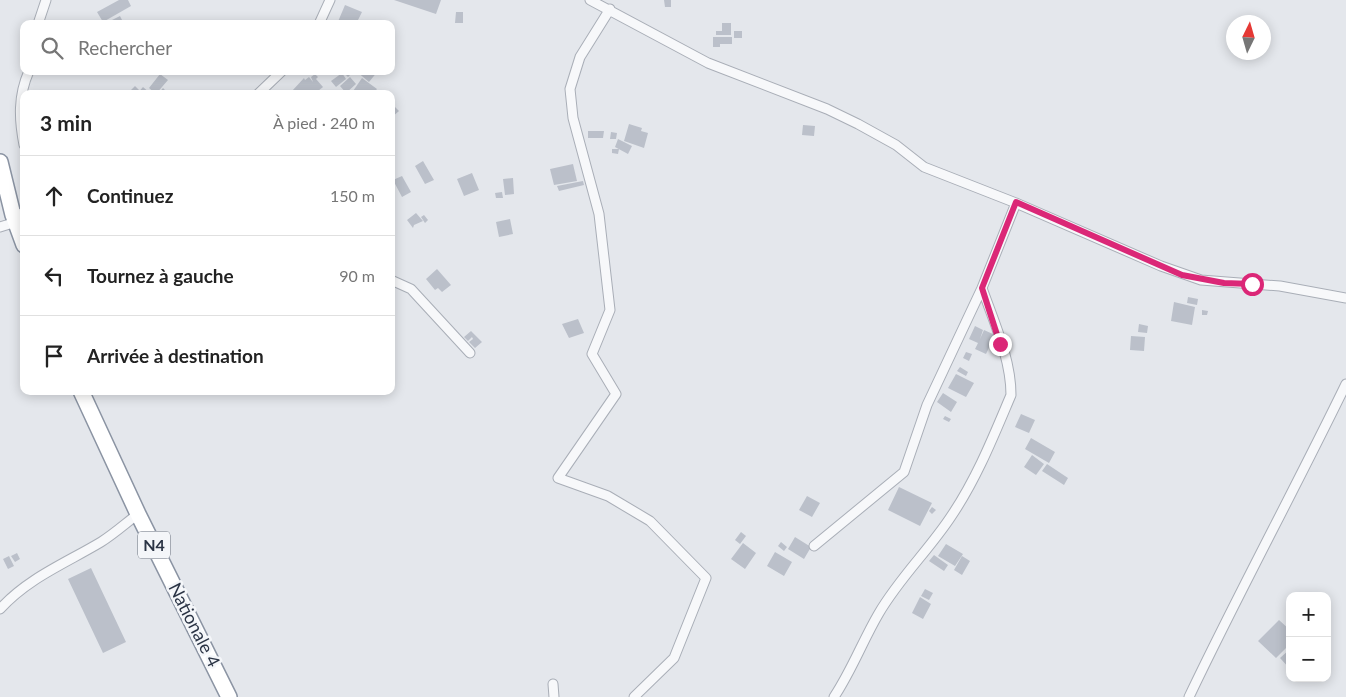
<!DOCTYPE html>
<html lang="fr">
<meta charset="utf-8">
<style>
:root{--surface:#fff;--page:#f6f6f6;--text:#222;--muted:#767676;--line:#e0e0e0}
body{margin:0;font-family:Lato,sans-serif;background:var(--page);color:var(--text)}
.controls{position:absolute;right:15px;bottom:15px;display:grid;overflow:hidden;border-radius:10px;box-shadow:0 2px 12px #0003}
.controls button{width:45px;height:45px;display:grid;place-items:center;padding:0;border:0;border-bottom:1px solid var(--line);background:var(--surface);color:var(--text);font:25px sans-serif}
.compass{position:absolute;left:1226px;top:15px;width:45px;height:45px;border-radius:50%;background:var(--surface);box-shadow:0 2px 12px #0003;rotate:5deg}
.stop{position:absolute;width:15px;height:15px;margin:-11px;border:4px solid #db2777;border-radius:50%;background:#fff}
.stop.end{background:#db2777;border-color:#fff;box-shadow:0 1px 5px #0008}
.list{margin:0;padding:0;list-style:none}
h2{display:flex;justify-content:space-between;align-items:center;height:65px;margin:0;padding:0 20px;font-size:21px}
h2 small{font-size:16px;font-weight:400;color:var(--muted)}
.list li{display:grid;grid-template-columns:32px 1fr auto;gap:15px;align-items:center;box-sizing:border-box;height:80px;padding:0 20px;border-top:1px solid var(--line)}
.list b{display:block;font-size:19px;white-space:nowrap}
.list em{font-size:16px;font-style:normal;color:var(--muted)}
.icon{flex:none;width:28px;height:28px;fill:none;stroke:currentColor;stroke-width:2;stroke-linecap:round;stroke-linejoin:round}
.map{position:relative;flex:none;width:1346px;height:697px;overflow:hidden}
.search{position:absolute;background:var(--surface);box-shadow:0 2px 12px #0003;left:20px;top:20px;width:375px;height:55px;display:flex;align-items:center;gap:12px;box-sizing:border-box;padding:0 18px;border-radius:10px;color:var(--muted);font-size:19px}
.panel{position:absolute;background:var(--surface);box-shadow:0 2px 12px #0003;left:20px;top:90px;width:375px;height:305px;border-radius:10px}
.map>svg:first-child{display:block}
.building{fill:#bbc0ca}
.lines{fill:none;stroke-linecap:round;stroke-linejoin:round}
.minor-casing{stroke:#a9aeb7;stroke-width:11}
.trunk-casing{stroke:#8b94a3;stroke-width:18}
.minor{stroke:#f7f8fa;stroke-width:9}
.trunk{stroke:#fff;stroke-width:15}
.route{stroke:#db2777;stroke-width:6}
.labels{text-anchor:middle;stroke-width:5;stroke-linejoin:round;paint-order:stroke}
.shield{fill:#f4f6f9;stroke:#676e7b;stroke-width:1}
.shield-label{font-size:16px;font-weight:bold;fill:#2b3445}
.street-label{font-size:18px;fill:#2b3445;stroke:#f4f6f9}
</style>
<div class="map">
<svg width="1346" height="697" viewBox="0 0 1346 697">
<rect width="100%" height="100%" fill="#e4e7ec"/>
<path class="building" d="M119 0H128L131 6 103 22 97 12Z
M394 0H441L436 14Z
M664 0H671V7H665Z
M345 5 362 12 356 24H337Z
M456 12H463V23H455Z
M120 16 124 24H104Z
M722 23H731V35H716V31H722Z
M734 31H742V38H734Z
M713 37H732V44H720V47H713Z
M342 71H354L348 77Z
M356 71H378L369 82Z
M342 73 346 79 336 87 331 81Z
M160 74 168 80 156 94 149 88Z
M315 74 318 77 316 79 323 87 318 91 321 94H294L292 91 304 78 305 80 309 77 313 82 311 77Z
M350 77 356 84 346 93 340 86Z
M362 78 377 89 373 94H351Z
M135 86 139 90 131 94 129 92Z
M143 87 151 94H137Z
M163 88 169 94H158Z
M391 103 399 111 391 118Z
M629 124 642 128 641 131 648 133 644 148 624 141Z
M803 125 815 126 814 136 802 135Z
M588 131H604L603 138H588Z
M611 132 617 133 616 139H610Z
M618 139 632 146 628 154 615 147Z
M612 149H619L618 154 612 153Z
M423 161 434 180 425 184 415 166Z
M573 164 577 181 554 185 550 169Z
M472 173 479 190 464 196 457 179Z
M402 176 411 192 402 197 393 180Z
M513 178 514 194 505 195 503 179Z
M583 181 584 185 559 191 557 186Z
M502 192 503 198H496L495 193Z
M416 213 423 221 414 225 413 228 407 220Z
M424 215 428 220 425 223 421 217Z
M510 219 513 234 499 237 496 222Z
M437 269 451 285 442 292 438 288 435 290 426 279Z
M1188 297 1198 299 1197 305 1187 303Z
M1174 302 1195 307 1192 325 1171 321Z
M1202 310 1208 311 1207 315H1202Z
M578 319 584 333 569 338 562 324Z
M1139 324 1148 326 1147 333 1138 332Z
M975 326 983 330 980 339 984 330 995 335 986 354 975 349 978 343 969 339Z
M471 331 482 342 475 348 469 342 473 339 472 337 468 341 464 337Z
M1131 336 1145 337 1144 351 1130 350Z
M966 352 972 354 969 361 963 358Z
M960 367 968 372 966 376 957 371Z
M956 374 974 383 966 397 948 388Z
M943 393 957 402 951 412 937 402Z
M1021 414 1035 420 1029 433 1015 427Z
M945 416 951 419 949 422 943 419Z
M1031 438 1055 452 1049 463 1025 449Z
M1032 455 1044 464 1036 475 1024 467Z
M1047 464 1068 478 1064 485 1042 471Z
M899 487 932 503 920 526 888 510Z
M807 496 820 503 812 517 799 510Z
M932 507 936 510 932 514 929 511Z
M741 532 746 536 740 544 735 540Z
M795 537 811 547 804 559 788 549Z
M781 542 787 547 784 551 778 546Z
M743 543 756 553 745 569 731 559Z
M946 544 963 554 955 566 938 556Z
M775 552 792 562 784 576 767 566Z
M17 553 20 559 15 562 11 556Z
M934 555 948 565 944 571 929 561Z
M9 556 14 566 8 569 3 559Z
M962 556 970 561 962 575 954 570Z
M91 568 126 642 103 653 68 579Z
M925 589 933 593 929 600 921 596Z
M920 597 931 604 923 619 912 613Z
M1279 620 1290 630V644L1276 658 1258 641Z
M1290 649V669L1280 658Z"/>
<g class="lines">
<defs>
<path id="minor" d="M590 0 708 63 827 109 858 124 896 145 924 167 1016 203 1161 266 1201 280 1280 286 1346 298
M610 9 580 57 570 89 573 118 599 214 610 310 592 354 616 394 558 478 608 496 650 521 706 578 674 658 634 697
M38 24 46 0
M319 24 330 0
M258 94 282 71
M24 145C19 119 18 96 29 71
M13 215 24 213
M0 227 16 222
M391 280 411 289 470 353
M814 546 904 472 927 405 982 288 1016 203
M0 609C28 578 66 563 101 542 114 534 126 523 138 514
M553 684 554 697
M834 697C852 670 863 640 879 613 900 577 930 549 952 515 977 478 994 435 1011 395 1011 359 994 322 982 288
M1189 697C1239 592 1295 489 1346 384"/>
<path id="trunk" d="M0 162 13 215 24 245
M81 391 138 514 229 697"/>
</defs>
<use href="#minor" class="minor-casing"/>
<use href="#trunk" class="trunk-casing"/>
<use href="#minor" class="minor"/>
<use href="#trunk" class="trunk"/>
</g>
<g class="lines">
<path class="route" d="M1000 344 982 288 1016 202 1182 275 1224 283 1252 284"/>
</g>
<g class="labels">
<rect class="shield" x="138" y="531.5" width="32" height="27" rx="4"/>
<g class="shield-label">
<text x="154" y="551">N4</text>
</g>
<g class="street-label">
<text transform="translate(194 625) rotate(63)" y="6">Nationale 4</text>
</g>
</g>
</svg>
<div class="controls">
<button>+</button>
<button>−</button>
</div>
<svg class="compass" viewBox="-18 -18 36 36"><path d="M0-13l5 13h-10z" fill="#e53935"/><path d="M0 13l5-13h-10z" fill="#767676"/></svg>
<div class="stop" style="left:1252px;top:284px"></div>
<div class="stop end" style="left:1000px;top:344px"></div>
<div class="search"><svg class="icon" aria-label="search" viewBox="0 0 24 24"><circle cx="10" cy="10" r="6"/><path d="M15 15l6 6"/></svg>Rechercher</div>
<section class="panel">
<h2>3 min<small>À pied · 240 m</small></h2>
<ul class="list">
<li><svg class="icon" aria-label="ahead" viewBox="0 0 24 24"><path d="M12 20V5M6 11l6-6 6 6"/></svg><div><b>Continuez</b></div><em>150 m</em></li>
<li><svg class="icon" aria-label="left" viewBox="0 0 24 24"><path d="M17 20v-9H6M10 6l-5 5 5 5"/></svg><div><b>Tournez à gauche</b></div><em>90 m</em></li>
<li><svg class="icon" aria-label="arrive" viewBox="0 0 24 24"><path d="M6 21V4h12l-3 4 3 4H6"/></svg><div><b>Arrivée à destination</b></div></li>
</ul>
</section>
</div>
